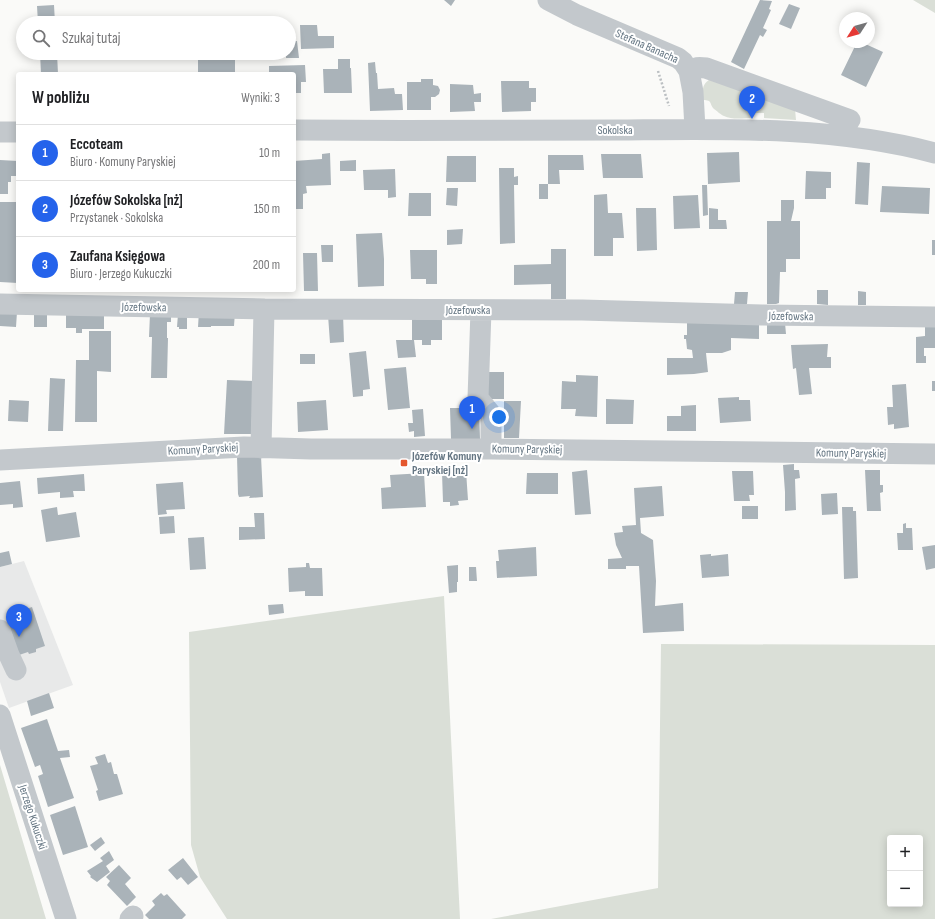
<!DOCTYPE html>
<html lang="pl">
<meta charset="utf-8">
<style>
:root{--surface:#fff;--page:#f6f6f6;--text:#202124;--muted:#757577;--line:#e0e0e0;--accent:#2563eb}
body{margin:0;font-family:"Sofia Sans Condensed",sans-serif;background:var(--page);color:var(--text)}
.controls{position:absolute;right:12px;bottom:12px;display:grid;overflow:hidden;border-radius:4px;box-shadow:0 2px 10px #0003}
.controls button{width:36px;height:36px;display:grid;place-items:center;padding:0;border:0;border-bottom:1px solid var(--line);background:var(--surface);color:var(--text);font:20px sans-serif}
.compass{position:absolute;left:839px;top:12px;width:36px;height:36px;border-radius:50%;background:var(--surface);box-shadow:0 2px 10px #0003;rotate:234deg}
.you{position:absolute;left:499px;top:417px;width:14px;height:14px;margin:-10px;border:3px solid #fff;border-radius:50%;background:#1a73e8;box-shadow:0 0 0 6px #1a73e833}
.badge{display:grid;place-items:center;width:26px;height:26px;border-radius:50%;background:var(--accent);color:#fff;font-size:13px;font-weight:700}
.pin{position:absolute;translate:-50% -33px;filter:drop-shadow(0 1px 2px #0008)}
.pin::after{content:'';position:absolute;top:21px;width:14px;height:12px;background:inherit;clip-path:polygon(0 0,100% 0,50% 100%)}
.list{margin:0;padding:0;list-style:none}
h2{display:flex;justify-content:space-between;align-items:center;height:52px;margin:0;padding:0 16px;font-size:17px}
h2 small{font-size:13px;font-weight:400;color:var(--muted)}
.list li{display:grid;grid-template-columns:26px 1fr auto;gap:12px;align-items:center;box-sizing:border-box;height:56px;padding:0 16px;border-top:1px solid var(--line)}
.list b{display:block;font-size:15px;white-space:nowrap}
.list p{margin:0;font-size:13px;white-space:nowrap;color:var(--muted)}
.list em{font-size:13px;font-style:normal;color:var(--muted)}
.icon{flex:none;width:22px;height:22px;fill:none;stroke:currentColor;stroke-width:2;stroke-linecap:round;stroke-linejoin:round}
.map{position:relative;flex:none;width:935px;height:919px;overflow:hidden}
.search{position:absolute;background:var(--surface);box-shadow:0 2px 10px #0003;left:16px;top:16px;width:280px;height:44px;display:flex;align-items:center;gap:10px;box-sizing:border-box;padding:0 14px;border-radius:22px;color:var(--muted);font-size:15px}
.panel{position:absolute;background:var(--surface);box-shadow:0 2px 10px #0003;left:16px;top:72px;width:280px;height:220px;border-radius:4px}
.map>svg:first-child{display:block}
.built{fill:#e8e9e9}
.green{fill:#dadfd7;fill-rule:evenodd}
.building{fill:#aab3b9}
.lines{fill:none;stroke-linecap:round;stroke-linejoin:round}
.path{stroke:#bbbfc2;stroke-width:2.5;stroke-dasharray:2 2;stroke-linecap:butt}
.minor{stroke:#c3c8cc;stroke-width:21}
.poi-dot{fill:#e4572e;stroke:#fff;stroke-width:1.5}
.labels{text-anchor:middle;stroke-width:4;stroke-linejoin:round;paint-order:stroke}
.street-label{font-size:12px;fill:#657683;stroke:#fff}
.poi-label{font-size:12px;font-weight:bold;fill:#657683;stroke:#fff;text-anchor:start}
</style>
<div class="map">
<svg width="935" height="919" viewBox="0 0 935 919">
<rect width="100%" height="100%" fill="#fafaf8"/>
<path class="built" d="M24 561 73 685 9 708 0 682V567Z"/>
<path class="green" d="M913 0H935V13Z
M711 79 795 109 796 120 764 118V113H752V118C744 118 732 120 724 116 721 115 717 111 714 109 709 104 713 100 703 100 703 90 701 84 711 79Z
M444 596 460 919H227L200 877 191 845 189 632Z
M661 644 935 645V919H491L658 888ZM890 838H920V904H890Z
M0 765 46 919H0Z"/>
<path class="building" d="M444 0H455L451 6Z
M760 0 772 1 769 9 771 10 763 28 767 30 763 37 760 35 744 69 731 62Z
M789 4 800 8 791 29 779 24Z
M54 5 55 23H38L37 6Z
M300 25H317L318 36H334V48L301 49Z
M297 41 299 58H286V53H289V42Z
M857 42H861L883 52 866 87 841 75Z
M40 53H57L58 74H41Z
M254 53H265V56H254Z
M235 57V74H198V58Z
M338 59H350V68H351L352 93H324L323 69H338Z
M375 62 376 73H377L378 89 394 88 395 94H402L403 110 370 111 368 63Z
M305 65 306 82H301V93H294V74H269V66Z
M421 79H433V85L438 86 440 90 439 94 435 97H431V110H407V82H421Z
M501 81H529V88H536V102H531V111L502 112Z
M450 84 473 85 474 94 481 93V102H474L475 111 450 112Z
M739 152 740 182 708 184 707 153Z
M330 153 331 185 306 186 307 193 303 194V209H294V161L322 159V154Z
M601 154H641L643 178H603Z
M548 155H583L584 170H559L560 184H548Z
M447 156H476V182H446Z
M0 160 18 161V176H11V182H8V194H0Z
M356 160V171H340V161Z
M857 162 870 163 868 205 855 204Z
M499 168H514V177L518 176V185H514L515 243 500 244Z
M395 169 396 197 388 198V190H364L363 170Z
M806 171 831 172V188H826V199H805Z
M539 184H548V199H539Z
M702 185H707L708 215 703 216Z
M882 186 930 188 929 214 880 212Z
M447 188H458L457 206 446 205Z
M409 193H431V216H408Z
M607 194 608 213H622L624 238H613V256H594V195Z
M698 195 700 228 674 229 673 196Z
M781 200H794V208L791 221H800V259H786V272H780L779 303 776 304H767V221H781Z
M0 202H18V283L0 282Z
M636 208H656L657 250 637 251Z
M709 208 718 209V220H726L727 229H709Z
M463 229 462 244 447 245V230Z
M382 233 384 259V286L358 287 356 234Z
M932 240H935V255H932Z
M321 245H333V262H322Z
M551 249H566V299H551V284L514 285V265L551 264Z
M410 250H437V284H426V279H411Z
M303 253H317L318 291H304Z
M817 290H828V305L817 304Z
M858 291 866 292V305H858Z
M735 292H748L747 304H734Z
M104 310V329H82V333H76V328H66V312Z
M0 311 17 312 16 327 0 326Z
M199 311 235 312 234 326H211V327H198Z
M34 312H47V327H34Z
M150 314H171V322H167V338H168L167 378H151L152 337H149Z
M178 314H187V329H179V327H177Z
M343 314 344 342 330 343 328 315Z
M412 316H442V340H431V345H422V340H414L416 357 398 358 396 340H412Z
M687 320 759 321V339L731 338V350L722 353H706L708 372 694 374 667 375V358H693L692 350 687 349 686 339H684V335H687Z
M925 322H935V348H924V356H926V363H916V337L925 336Z
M767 323H785L786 334H767Z
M89 331H111V372L97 371V422H75L76 360H89Z
M828 344 827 357H831V368H809L812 394 799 395 796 368 793 369 791 345Z
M366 351 370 389 363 390V396L353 397 349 353Z
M300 354H315V364H300Z
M406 367 410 408 388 410 384 369Z
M487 372H504V399H487Z
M576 375 598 376 597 417 575 416 576 409H561L562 381 576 382Z
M50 378 65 379 63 431H48Z
M227 380 254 381 251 434H224Z
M932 381H935V391H932Z
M906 384 909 427 894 429V424L888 425 887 407H893L892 385Z
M739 397V400H750L751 421 720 423 718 398Z
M606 399 634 400 633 424H606Z
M9 400 29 401 28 422 8 421Z
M326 400 328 430 298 432 297 402Z
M504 401H521L519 438H504Z
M696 405V431H667V416H681V406Z
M450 408H479L480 439H451Z
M423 409 425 436 414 437V431L409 432 408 423H413L412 410Z
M237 456H261L263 497 249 498 250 496 239 497 238 494Z
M794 464V470H799L800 478 795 479 796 510 785 511V492L783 465Z
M587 470 591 514 575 515 572 472Z
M865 470H880V485H883V492L880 493 881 511H867Z
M466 471 468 500 458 501 459 505 450 506V502H443L442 473Z
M732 471H753L754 495H749L750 501H734Z
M424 473 426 507 382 509 381 488 391 487 390 475Z
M527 473H558V494H526Z
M84 474 85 491H73L74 497 60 498V492L38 494 37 478Z
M20 481 23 507 13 508V504L0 505V483Z
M183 482 185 509 166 510 167 514 158 515 156 484Z
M662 486 664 516 640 518 641 533 653 540 656 581 655 606 683 603 684 631 643 633 639 566H626V569H608V559L622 558 616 545 614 533 623 532 622 526 636 525 634 488Z
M837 493 838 514 822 515 821 494Z
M742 506H758V519H742Z
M57 507 58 515 76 512 80 537 46 542 41 510Z
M842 507H853V511H856L858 578 844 579Z
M254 513H264L265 539 239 540V527H255Z
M174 516 175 533 160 534 159 517Z
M906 523V528H912L913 550H898L897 533H903V524Z
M204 537 206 569 190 570 188 538Z
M935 545V568L926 570 922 547Z
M536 547 537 576 497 578 496 561H499L498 550Z
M9 551 12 564 0 567V553Z
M711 554V556L728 554 729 576 702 578 700 555Z
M306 563H309L310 568H322L323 596H305V591L289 592 288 568 306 567Z
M458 565V582H457V592L449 593 447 566Z
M469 567H476L477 581H469Z
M283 604 284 613 269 615 268 605Z
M32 607 45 646 36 649V652L29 654 28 652 19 655 6 616 15 612V610L22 608 23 610Z
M49 693 54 708 31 716 27 701Z
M47 719 58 751 69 750 70 757 60 758 74 798 48 807 38 776 43 774 40 765 35 767 21 728Z
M105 754 108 763 111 762 114 774H117L123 794 99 801 96 791 98 790 90 766 98 764 95 757Z
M75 806 88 847 63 855 50 815Z
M101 837 105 843 95 851 90 845Z
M109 851 114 860 106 866 110 872 97 882 90 877 91 876 87 871 103 861 100 858Z
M183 858 198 877 188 885 181 877 177 880 168 870Z
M119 865 131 878 125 884 136 897 127 906 107 885 110 881 106 877Z
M161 893 164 896 167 894 186 915 182 919H149L145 915 155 905 152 901Z"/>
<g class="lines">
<path class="path" d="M658 71 669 106"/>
<path class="minor" d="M548 0 577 15 678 58 683 62 689 71 693 92 695 129
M689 71C695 67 699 67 706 68L850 120
M294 130C404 131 514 130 624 130 728 129 834 126 935 153
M0 132H18
M0 304 264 309 582 310 762 315 935 317
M481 310 478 398 491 414V449
M261 448 264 309
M0 460 244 447 311 449H491L935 454
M0 630 9 655 16 670
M0 715 66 919
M130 919 133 916"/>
</g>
<rect class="poi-dot" x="400" y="459" width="8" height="8" rx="2"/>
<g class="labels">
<g class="street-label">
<text transform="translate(647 46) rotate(24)" y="4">Stefana Banacha</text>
<text x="615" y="134">Sokolska</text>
<text transform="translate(144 307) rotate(1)" y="4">Józefowska</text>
<text x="468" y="314">Józefowska</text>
<text transform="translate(791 316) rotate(1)" y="4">Józefowska</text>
<text transform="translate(203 449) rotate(-3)" y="4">Komuny Paryskiej</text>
<text transform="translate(527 449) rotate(1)" y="4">Komuny Paryskiej</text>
<text transform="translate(851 453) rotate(1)" y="4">Komuny Paryskiej</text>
<text transform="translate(33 817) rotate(72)" y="4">Jerzego Kukuczki</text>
</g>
<g class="poi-label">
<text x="412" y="460">Józefów Komuny<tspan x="412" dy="14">Paryskiej [nż]</tspan></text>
</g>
</g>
</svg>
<div class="controls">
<button>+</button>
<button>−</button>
</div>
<svg class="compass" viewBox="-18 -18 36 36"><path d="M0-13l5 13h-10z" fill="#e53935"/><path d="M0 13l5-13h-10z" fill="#757577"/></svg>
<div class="you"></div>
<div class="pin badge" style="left:472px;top:429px">1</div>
<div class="pin badge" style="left:752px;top:119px">2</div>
<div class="pin badge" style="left:19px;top:637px">3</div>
<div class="search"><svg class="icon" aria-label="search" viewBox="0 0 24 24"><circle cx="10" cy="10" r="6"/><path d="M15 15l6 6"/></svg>Szukaj tutaj</div>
<section class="panel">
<h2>W pobliżu<small>Wyniki: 3</small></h2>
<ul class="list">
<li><span class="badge">1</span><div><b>Eccoteam</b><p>Biuro · Komuny Paryskiej</p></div><em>10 m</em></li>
<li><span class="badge">2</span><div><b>Józefów Sokolska [nż]</b><p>Przystanek · Sokolska</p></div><em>150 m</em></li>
<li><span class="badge">3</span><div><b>Zaufana Księgowa</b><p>Biuro · Jerzego Kukuczki</p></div><em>200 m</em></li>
</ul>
</section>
</div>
